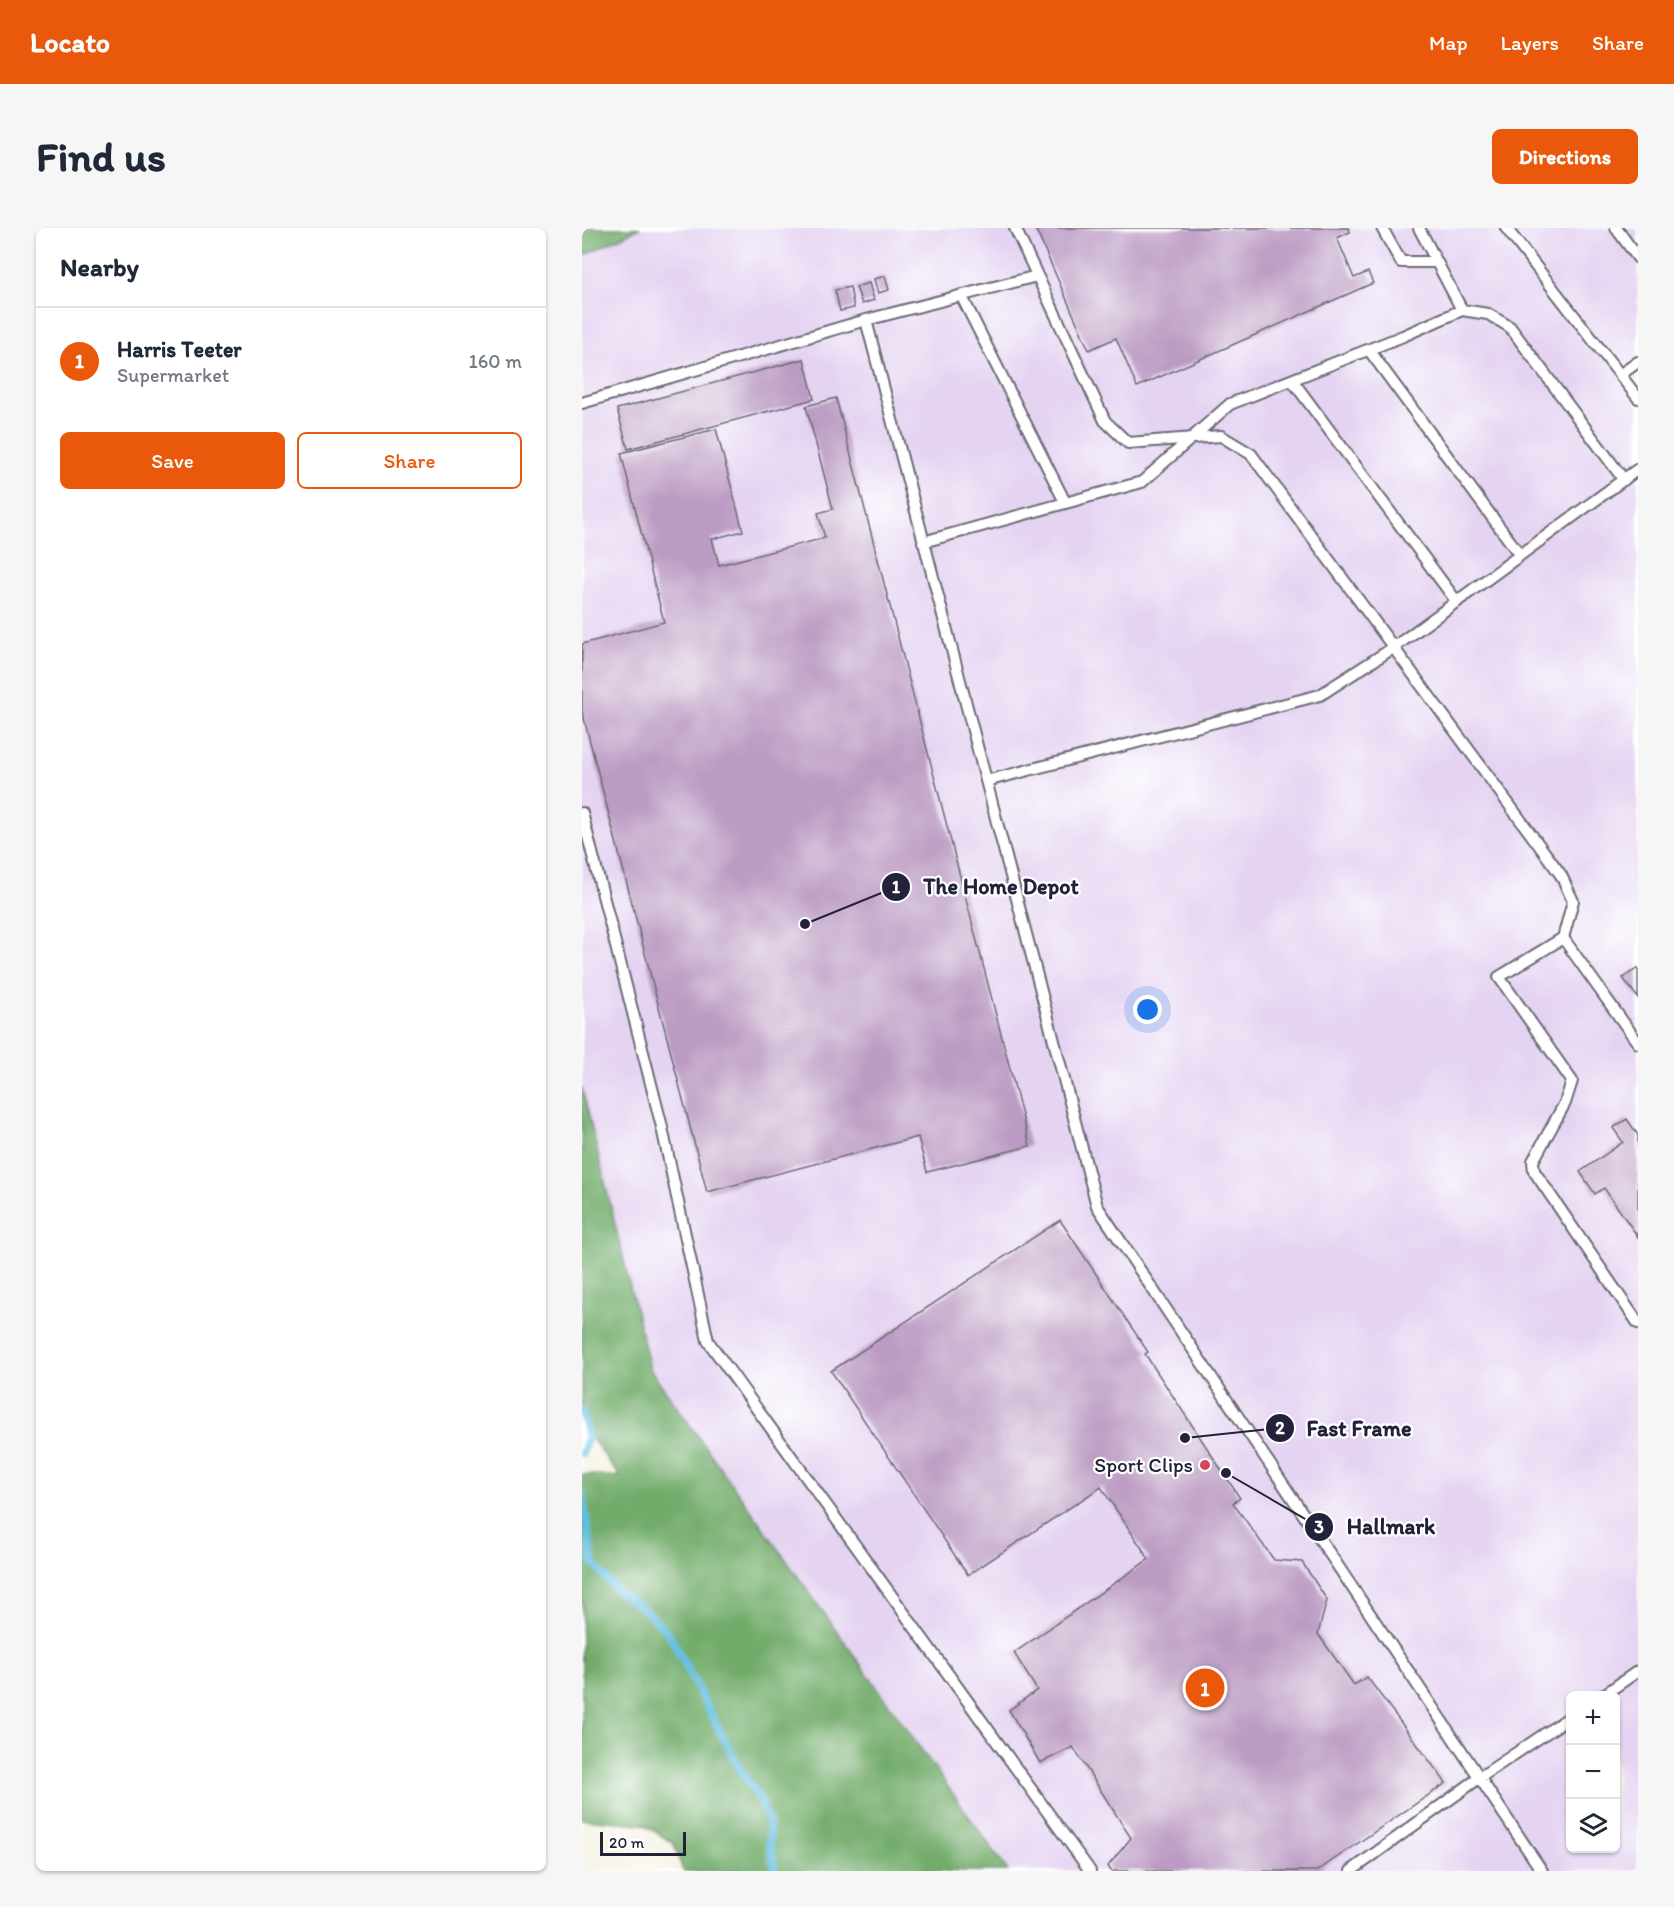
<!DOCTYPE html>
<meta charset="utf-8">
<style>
:root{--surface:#fff;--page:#f6f6f7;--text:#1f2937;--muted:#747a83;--line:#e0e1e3;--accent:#ea580c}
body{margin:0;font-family:Itim,sans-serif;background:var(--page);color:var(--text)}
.controls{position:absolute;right:18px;bottom:18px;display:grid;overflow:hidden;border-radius:9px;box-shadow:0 2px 4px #0004}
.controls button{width:54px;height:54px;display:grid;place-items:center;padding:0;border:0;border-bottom:2px solid var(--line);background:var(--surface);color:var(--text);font:30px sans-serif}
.scale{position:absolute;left:18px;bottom:15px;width:86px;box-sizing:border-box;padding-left:6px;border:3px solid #22223b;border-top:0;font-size:16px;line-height:21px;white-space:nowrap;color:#22223b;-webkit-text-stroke:4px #fff;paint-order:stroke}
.you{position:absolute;left:566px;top:782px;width:21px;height:21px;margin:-15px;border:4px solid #fff;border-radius:50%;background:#1a73e8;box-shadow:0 0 0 9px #1a73e833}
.badge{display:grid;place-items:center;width:39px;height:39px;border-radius:50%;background:var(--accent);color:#fff;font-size:20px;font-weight:700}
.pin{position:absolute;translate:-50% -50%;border:3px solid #fff;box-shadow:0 2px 6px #0006}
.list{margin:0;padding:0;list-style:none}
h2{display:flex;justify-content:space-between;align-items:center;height:78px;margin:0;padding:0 24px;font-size:26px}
h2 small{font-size:20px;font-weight:400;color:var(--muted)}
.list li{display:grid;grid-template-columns:39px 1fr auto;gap:18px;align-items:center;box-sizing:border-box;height:108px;padding:0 24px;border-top:2px solid var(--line)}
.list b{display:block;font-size:22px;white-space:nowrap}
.list p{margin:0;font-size:20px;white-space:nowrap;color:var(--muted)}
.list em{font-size:20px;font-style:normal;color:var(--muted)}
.actions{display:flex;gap:12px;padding:18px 24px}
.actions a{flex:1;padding:14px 0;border:2px solid var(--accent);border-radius:9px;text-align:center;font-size:21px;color:var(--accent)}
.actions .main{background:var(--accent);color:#fff}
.icon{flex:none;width:33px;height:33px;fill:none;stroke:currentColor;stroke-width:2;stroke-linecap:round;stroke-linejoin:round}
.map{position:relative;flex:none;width:1056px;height:1643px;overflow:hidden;border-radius:9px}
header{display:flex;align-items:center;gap:36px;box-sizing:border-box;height:84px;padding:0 30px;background:var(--accent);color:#fff}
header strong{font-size:28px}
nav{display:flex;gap:33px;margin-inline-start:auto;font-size:21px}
.intro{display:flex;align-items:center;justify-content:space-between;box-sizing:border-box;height:144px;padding:0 36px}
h1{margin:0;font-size:42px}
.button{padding:15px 27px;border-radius:9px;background:var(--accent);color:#fff;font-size:21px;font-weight:700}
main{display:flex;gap:36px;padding:0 36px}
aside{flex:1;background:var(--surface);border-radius:9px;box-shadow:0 2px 4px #0004}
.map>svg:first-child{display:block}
.built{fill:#e4d3f1;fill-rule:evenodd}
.forest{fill:#72ac6b;stroke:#4a6753;stroke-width:1.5}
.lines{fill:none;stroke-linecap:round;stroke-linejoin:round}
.stream{stroke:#60bdde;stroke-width:8}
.building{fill:#bb9bc3}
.service-casing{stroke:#6c6a75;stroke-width:14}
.service{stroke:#fff;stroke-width:10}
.poi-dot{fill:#d1495b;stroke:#fff;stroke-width:2}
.labels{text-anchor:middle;stroke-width:4.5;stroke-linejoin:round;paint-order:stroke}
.poi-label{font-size:21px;fill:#22223b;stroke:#fff;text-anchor:end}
.leader{fill:none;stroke:#22223b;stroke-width:2}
.callout-dot{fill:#22223b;stroke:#fff;stroke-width:2}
.mark-label{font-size:18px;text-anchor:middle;font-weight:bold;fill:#fff}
.callout-label{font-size:22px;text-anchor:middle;font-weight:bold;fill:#22223b;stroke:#fff;stroke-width:4.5;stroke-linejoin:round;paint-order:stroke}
</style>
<header>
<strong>Locato</strong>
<nav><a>Map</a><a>Layers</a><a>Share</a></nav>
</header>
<div class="intro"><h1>Find us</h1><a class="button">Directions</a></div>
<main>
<aside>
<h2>Nearby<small></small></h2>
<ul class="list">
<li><span class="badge">1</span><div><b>Harris Teeter</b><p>Supermarket</p></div><em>160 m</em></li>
</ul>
<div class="actions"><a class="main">Save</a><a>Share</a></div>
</aside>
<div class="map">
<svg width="1056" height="1643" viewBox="0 0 1056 1643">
<rect width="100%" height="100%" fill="#fff"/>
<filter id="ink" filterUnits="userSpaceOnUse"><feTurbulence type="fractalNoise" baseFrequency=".0167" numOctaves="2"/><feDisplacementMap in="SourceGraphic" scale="12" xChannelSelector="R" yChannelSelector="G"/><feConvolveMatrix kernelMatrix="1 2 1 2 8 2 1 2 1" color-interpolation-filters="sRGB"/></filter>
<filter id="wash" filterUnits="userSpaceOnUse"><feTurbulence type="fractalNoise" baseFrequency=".008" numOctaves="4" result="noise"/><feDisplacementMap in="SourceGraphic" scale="24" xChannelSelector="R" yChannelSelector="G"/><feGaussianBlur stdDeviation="1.35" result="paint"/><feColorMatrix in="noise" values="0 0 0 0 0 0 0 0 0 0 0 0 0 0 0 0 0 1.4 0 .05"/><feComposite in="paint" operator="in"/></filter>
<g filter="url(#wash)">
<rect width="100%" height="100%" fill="#f5f1e1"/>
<path class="built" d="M58 0H1056V1643H425L68 1141 0 859V28ZM988 1468H1034V1620H988Z"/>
<path class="forest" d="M0 0H58L0 28Z
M0 859 68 1141 426 1643H101L91 1615 61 1596 0 1591V1246L38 1249 0 1197Z"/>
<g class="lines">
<path class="stream" d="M0 1183 6 1209 0 1225
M0 1265 11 1335 33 1361 68 1386 87 1406 156 1538 178 1572 187 1593 188 1618 193 1643"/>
</g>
<g id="blocks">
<path class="building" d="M458 0H767L768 4 755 10 772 50 786 44 791 55 555 159 534 110 507 122 454 2Z
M303 48 307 62 296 65 292 51Z
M287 55 292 72 280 76 274 59Z
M268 59 272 80 258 83 253 62Z
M222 131 232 171 46 221 35 181Z
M254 170 448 918 345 944 336 909 125 964 0 483V416L82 394 39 225 134 201 161 303 130 311 137 337 243 310 236 285 251 281 224 178Z
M1056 740V770L1041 750Z
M1045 891 1056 907V1009L1022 960 1013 966 998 944 1041 914 1031 900Z
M478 992 566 1124 563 1126 658 1270 651 1275 692 1332 720 1334 745 1372 736 1406 772 1457 785 1449 864 1555 735 1643H529L526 1638 549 1610 491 1519 458 1535 427 1482 455 1462 432 1425 567 1331 519 1259 386 1347 249 1143Z"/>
</g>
</g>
<g filter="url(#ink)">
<use href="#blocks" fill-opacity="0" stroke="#6c6a75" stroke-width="1.5"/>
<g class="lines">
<defs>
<path id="service" d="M433 0 523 193 546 215 639 208 669 226 979 647 991 673 981 710
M800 0 819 34H855
M837 0 880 82
M924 0 1056 170
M1034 0 1056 30
M379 67 483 274
M284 92 455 48
M787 122 938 327
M1039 146 1056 134
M710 152 875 374
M0 175 284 92 515 978 960 1643
M341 314 560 254 648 176 821 108 880 82 906 86 928 99 1042 252
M404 553 738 467 811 420 1056 241
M0 585 79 895 126 1113 508 1643
M1056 815 981 710 917 749 990 853 983 875 951 933 952 943 1056 1095
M1020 1468 1056 1443
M769 1643 897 1550 988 1489"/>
</defs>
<use href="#service" class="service-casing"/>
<use href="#service" class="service"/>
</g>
</g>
<circle class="poi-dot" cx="623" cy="1237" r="6"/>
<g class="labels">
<g class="poi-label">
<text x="611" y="1244">Sport Clips</text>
</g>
</g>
<path class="leader" d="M223 696L314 659M603 1210L698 1200M644 1245L737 1299"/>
<g class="callout-dot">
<circle cx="223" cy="696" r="6"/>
<circle cx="603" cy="1210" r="6"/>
<circle cx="644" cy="1245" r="6"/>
<circle cx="314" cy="659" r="15"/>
<circle cx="698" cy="1200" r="15"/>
<circle cx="737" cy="1299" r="15"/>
</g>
<g class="mark-label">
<text x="314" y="665">1</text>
<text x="698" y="1206">2</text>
<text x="737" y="1305">3</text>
</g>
<g class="callout-label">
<text x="419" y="666">The Home Depot</text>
<text x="777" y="1208">Fast Frame</text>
<text x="809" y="1306">Hallmark</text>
</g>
</svg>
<div class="controls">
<button>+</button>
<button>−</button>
<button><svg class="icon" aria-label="layers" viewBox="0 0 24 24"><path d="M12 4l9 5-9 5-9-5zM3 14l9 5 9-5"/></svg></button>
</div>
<div class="scale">20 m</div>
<div class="you"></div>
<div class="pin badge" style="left:623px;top:1460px">1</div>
</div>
</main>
